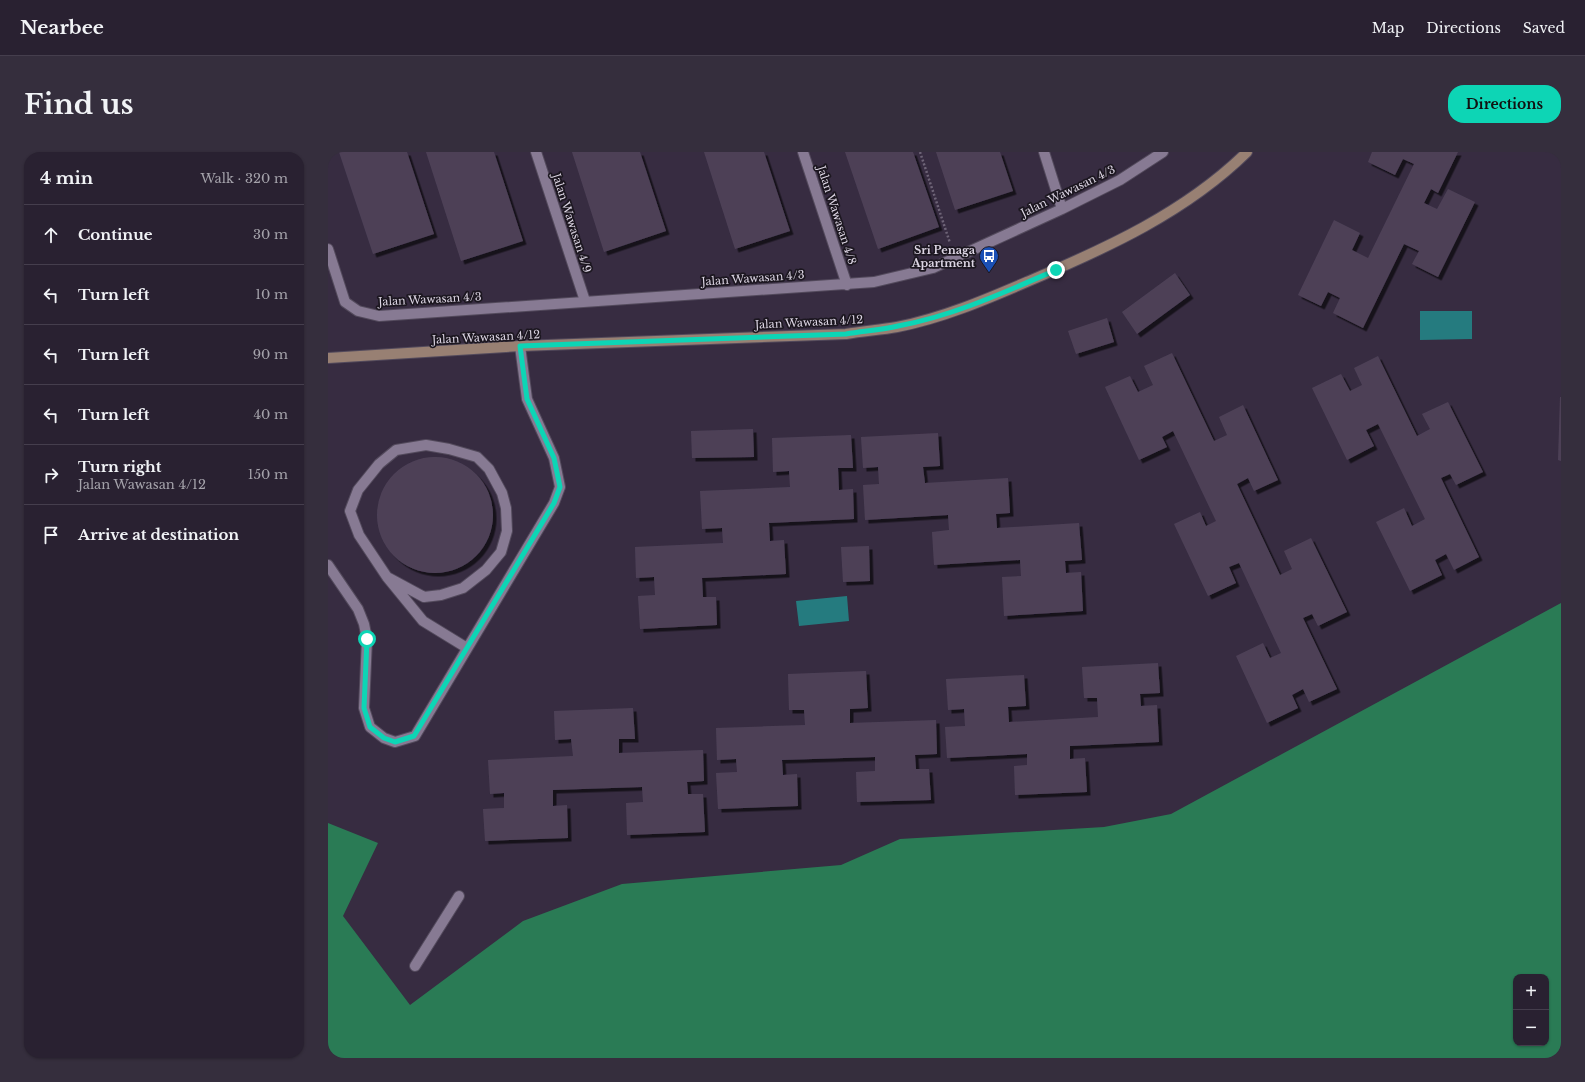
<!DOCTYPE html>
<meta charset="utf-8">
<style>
:root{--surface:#292131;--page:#352e3d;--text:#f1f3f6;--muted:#a5a3ab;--line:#453e4d;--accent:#0dd5b5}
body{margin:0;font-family:"Libre Baskerville",serif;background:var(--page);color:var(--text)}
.controls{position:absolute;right:12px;bottom:12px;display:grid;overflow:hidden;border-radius:8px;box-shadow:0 1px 3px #0004}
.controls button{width:36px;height:36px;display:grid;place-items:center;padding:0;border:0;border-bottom:1px solid var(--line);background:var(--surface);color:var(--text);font:20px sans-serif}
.stop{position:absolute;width:12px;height:12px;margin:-9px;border:3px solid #0dd5b5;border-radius:50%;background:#fff}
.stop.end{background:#0dd5b5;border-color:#fff;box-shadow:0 1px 4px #0008}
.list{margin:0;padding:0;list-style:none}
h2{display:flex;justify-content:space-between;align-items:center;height:52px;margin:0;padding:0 16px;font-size:17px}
h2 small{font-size:13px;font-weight:400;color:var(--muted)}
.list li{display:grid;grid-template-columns:26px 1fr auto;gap:12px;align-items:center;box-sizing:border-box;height:60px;padding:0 16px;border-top:1px solid var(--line)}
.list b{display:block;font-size:15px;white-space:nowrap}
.list p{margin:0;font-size:13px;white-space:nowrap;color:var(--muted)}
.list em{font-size:13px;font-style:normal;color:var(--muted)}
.icon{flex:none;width:22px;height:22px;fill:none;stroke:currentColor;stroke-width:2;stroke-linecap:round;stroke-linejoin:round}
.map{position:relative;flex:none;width:1233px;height:906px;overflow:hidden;border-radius:16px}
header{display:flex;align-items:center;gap:24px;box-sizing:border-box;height:56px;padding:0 20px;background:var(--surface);border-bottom:1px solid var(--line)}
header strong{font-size:19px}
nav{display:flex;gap:22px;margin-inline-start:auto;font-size:14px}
.intro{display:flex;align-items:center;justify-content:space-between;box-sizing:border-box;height:96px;padding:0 24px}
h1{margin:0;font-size:28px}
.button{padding:10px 18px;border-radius:16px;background:var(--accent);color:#111;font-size:14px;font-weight:700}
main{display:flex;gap:24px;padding:0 24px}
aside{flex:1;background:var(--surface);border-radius:16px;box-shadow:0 1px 3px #0004}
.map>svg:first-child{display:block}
.forest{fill:#2a7b55;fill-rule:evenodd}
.water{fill:#257b7f}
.building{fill:#4d4157;filter:url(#shadow)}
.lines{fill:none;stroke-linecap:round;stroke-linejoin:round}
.lane-casing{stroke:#534a5c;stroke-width:12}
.street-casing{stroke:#534a5c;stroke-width:12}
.secondary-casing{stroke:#534a5c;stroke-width:12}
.path{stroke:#6e6477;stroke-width:2.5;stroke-dasharray:2 2;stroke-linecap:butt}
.lane{stroke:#877a93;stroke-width:10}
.street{stroke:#877a93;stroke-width:10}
.secondary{stroke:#988073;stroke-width:10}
.route{stroke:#0dd5b5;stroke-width:5}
.labels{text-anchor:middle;stroke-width:3.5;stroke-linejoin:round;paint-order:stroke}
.street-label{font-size:11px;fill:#dcd5e3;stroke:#1c1720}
.poi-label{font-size:11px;font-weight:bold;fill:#dcd5e3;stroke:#1c1720;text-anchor:end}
</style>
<header>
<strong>Nearbee</strong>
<nav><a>Map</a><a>Directions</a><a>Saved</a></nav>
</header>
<div class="intro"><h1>Find us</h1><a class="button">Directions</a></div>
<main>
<aside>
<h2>4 min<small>Walk · 320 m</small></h2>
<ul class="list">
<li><svg class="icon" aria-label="ahead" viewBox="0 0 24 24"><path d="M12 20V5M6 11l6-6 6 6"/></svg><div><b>Continue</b></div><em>30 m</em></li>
<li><svg class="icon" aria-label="left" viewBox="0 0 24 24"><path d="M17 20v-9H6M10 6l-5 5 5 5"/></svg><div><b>Turn left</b></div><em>10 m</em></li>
<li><svg class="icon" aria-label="left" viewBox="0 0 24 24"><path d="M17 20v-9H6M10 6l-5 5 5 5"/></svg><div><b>Turn left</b></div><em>90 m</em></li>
<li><svg class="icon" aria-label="left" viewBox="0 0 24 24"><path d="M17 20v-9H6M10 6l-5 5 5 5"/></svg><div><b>Turn left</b></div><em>40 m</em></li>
<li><svg class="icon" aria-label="right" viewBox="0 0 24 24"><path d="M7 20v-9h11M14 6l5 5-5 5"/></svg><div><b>Turn right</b><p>Jalan Wawasan 4/12</p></div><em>150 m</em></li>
<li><svg class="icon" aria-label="arrive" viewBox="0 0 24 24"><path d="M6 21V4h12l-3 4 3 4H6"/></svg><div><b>Arrive at destination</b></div></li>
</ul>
</aside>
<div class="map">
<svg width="1233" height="906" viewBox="0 0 1233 906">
<defs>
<filter id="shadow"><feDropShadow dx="3.5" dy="3.5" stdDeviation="0" flood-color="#0009"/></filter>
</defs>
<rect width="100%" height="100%" fill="#372c41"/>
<path class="forest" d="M1233 451V906H0V671L50 691 15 764 82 853 195 769 294 732 513 713 572 687 776 675 843 662ZM1188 825H1218V891H1188Z"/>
<path class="water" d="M1092 159H1144V187L1092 188Z
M519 444 521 469 471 474 468 449Z"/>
<path class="building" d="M11 0H79L106 82 45 102Z
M98 0H166L195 89 133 109Z
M244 0H312L338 79 276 100Z
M376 0H436L462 79 407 97Z
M517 0H585L611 75 550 97Z
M608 0H672L685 39 627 58Z
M1044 0H1130L1110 41 1103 37 1096 51 1109 57 1120 37 1147 50 1110 125 1084 112 1091 99 1076 92 1035 176 1005 161 1012 146 1000 140 993 154 970 143 1006 68 1032 81 1024 98 1040 106 1086 12 1075 7 1067 23 1040 10Z
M847 121 862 143 809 182 794 160Z
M779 166 786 190 748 202 740 179Z
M844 201 886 289 899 283 891 265 915 253 950 328 926 339 920 326 909 332 952 423 964 417 956 399 983 386 1019 460 990 474 984 462 975 466 1009 537 981 550 975 537 964 543 970 556 939 571 908 504 935 491 942 506 953 501 911 411 901 415 908 431 880 444 846 372 872 360 878 374 888 369 845 279 834 285 839 295 811 308 777 235 802 224 810 240 825 233 816 214Z
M1050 204 1089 284 1102 277 1094 262 1120 250 1155 320 1128 333 1122 322 1113 326 1151 405 1126 418 1118 402 1107 408 1114 423 1082 439 1048 370 1076 356 1084 374 1097 367 1050 272 1038 278 1046 294 1019 308 984 236 1013 222 1022 239 1034 233 1026 216Z
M1232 245H1233V309L1230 308Z
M425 277 426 305 364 306 363 279Z
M610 281 612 314 595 315 597 331 680 326 682 361 668 362 669 376 751 371 754 408 737 409 738 421 753 420 755 459 676 464 674 425 693 424 692 408 606 413 604 380 621 378 620 363 537 368 535 333 551 332 550 315 535 316 533 285Z
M523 283 525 316H510L511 338 525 337 526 367 441 371 442 389 456 388 458 422 374 426 375 445H388L389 473 312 477 310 444 327 443 326 425 308 426 307 395 395 391 394 376 374 377 372 339 462 335 461 319 445 320 444 286Z
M49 363a58 58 0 1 1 116 0a58 58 0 1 1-116 0Z
M541 394 542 429 515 430 513 395Z
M830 511 832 541 812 542 813 554 829 553 831 590 742 594V607L757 606 759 640 687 643 686 614 699 613V602L619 606 617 575 637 574 636 557 620 558 618 527 696 523 698 554 680 555 681 570 770 565 769 546H756L754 515Z
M538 519 540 556 522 557V571L608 568 609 602 587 603 588 617H601L603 648 529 650 528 620 547 619V605L454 608 455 623 469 622 470 654 390 657 388 621 409 620 408 607 389 608 388 576 477 573 476 558H461L460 522Z
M305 556 307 587H291V601L375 598 376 629 359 630 360 642H375L377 680 299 683 298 651 315 650 314 635 225 638V654L239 653 240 686 157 689 155 657 176 656V641L162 642 160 608 245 604 243 587 227 588 226 559Z"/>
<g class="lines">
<defs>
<path id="lane" d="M0 413 30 457 36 472 39 487 36 556 42 575 56 586 67 590 87 584 226 351 232 335 226 306 199 247 192 194
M59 425 96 445 113 443 135 436 158 418 173 400 179 379 178 356 174 341 161 317 149 305 121 297 98 293 68 298 51 312 30 338 22 359 31 383 59 425 95 469 139 496
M87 814 131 744"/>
<path id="street" d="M208 0 257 149
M475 0 519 133
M716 0 734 57
M0 97 17 150 30 159 51 164 546 130 605 116 627 106 734 57 792 28 835 0"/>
<path id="secondary" d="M0 206 192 194 518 182C535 179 552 178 569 175 615 166 659 147 701 129 779 96 858 60 919 0"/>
</defs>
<use href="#lane" class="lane-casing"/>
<use href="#street" class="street-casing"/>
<use href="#secondary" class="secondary-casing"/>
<path class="path" d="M592 0 622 91"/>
<use href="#lane" class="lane"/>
<use href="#street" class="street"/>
<use href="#secondary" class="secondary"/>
</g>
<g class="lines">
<path class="route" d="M39 487 36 556 42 575 56 586 67 590 86 584 226 351 232 335 226 306 199 247 192 194 518 182C535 179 553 178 570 174 625 164 677 140 728 118"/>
</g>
<defs>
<symbol id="bus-pin" viewBox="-11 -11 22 30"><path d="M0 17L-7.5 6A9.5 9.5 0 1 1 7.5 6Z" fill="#1a4fb4" stroke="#1c1720"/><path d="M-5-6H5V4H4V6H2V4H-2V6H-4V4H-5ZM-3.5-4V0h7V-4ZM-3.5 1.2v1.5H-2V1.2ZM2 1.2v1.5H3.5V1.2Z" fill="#fff"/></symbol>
</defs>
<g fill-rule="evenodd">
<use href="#bus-pin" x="650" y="93" width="22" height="30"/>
</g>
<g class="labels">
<g class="street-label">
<text transform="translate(740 39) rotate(-26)" y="4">Jalan Wawasan 4/3</text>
<text transform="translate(509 63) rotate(72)" y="4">Jalan Wawasan 4/8</text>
<text transform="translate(244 71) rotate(72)" y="4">Jalan Wawasan 4/9</text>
<text transform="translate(425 126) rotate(-4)" y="4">Jalan Wawasan 4/3</text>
<text transform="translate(102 147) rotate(-3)" y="4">Jalan Wawasan 4/3</text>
<text transform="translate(481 170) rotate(-3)" y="4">Jalan Wawasan 4/12</text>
<text transform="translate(158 185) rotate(-3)" y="4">Jalan Wawasan 4/12</text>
</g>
<g class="poi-label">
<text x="647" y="102">Sri Penaga<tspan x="647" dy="13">Apartment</tspan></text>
</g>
</g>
</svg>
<div class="controls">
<button>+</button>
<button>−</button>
</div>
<div class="stop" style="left:39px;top:487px"></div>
<div class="stop end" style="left:728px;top:118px"></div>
</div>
</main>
